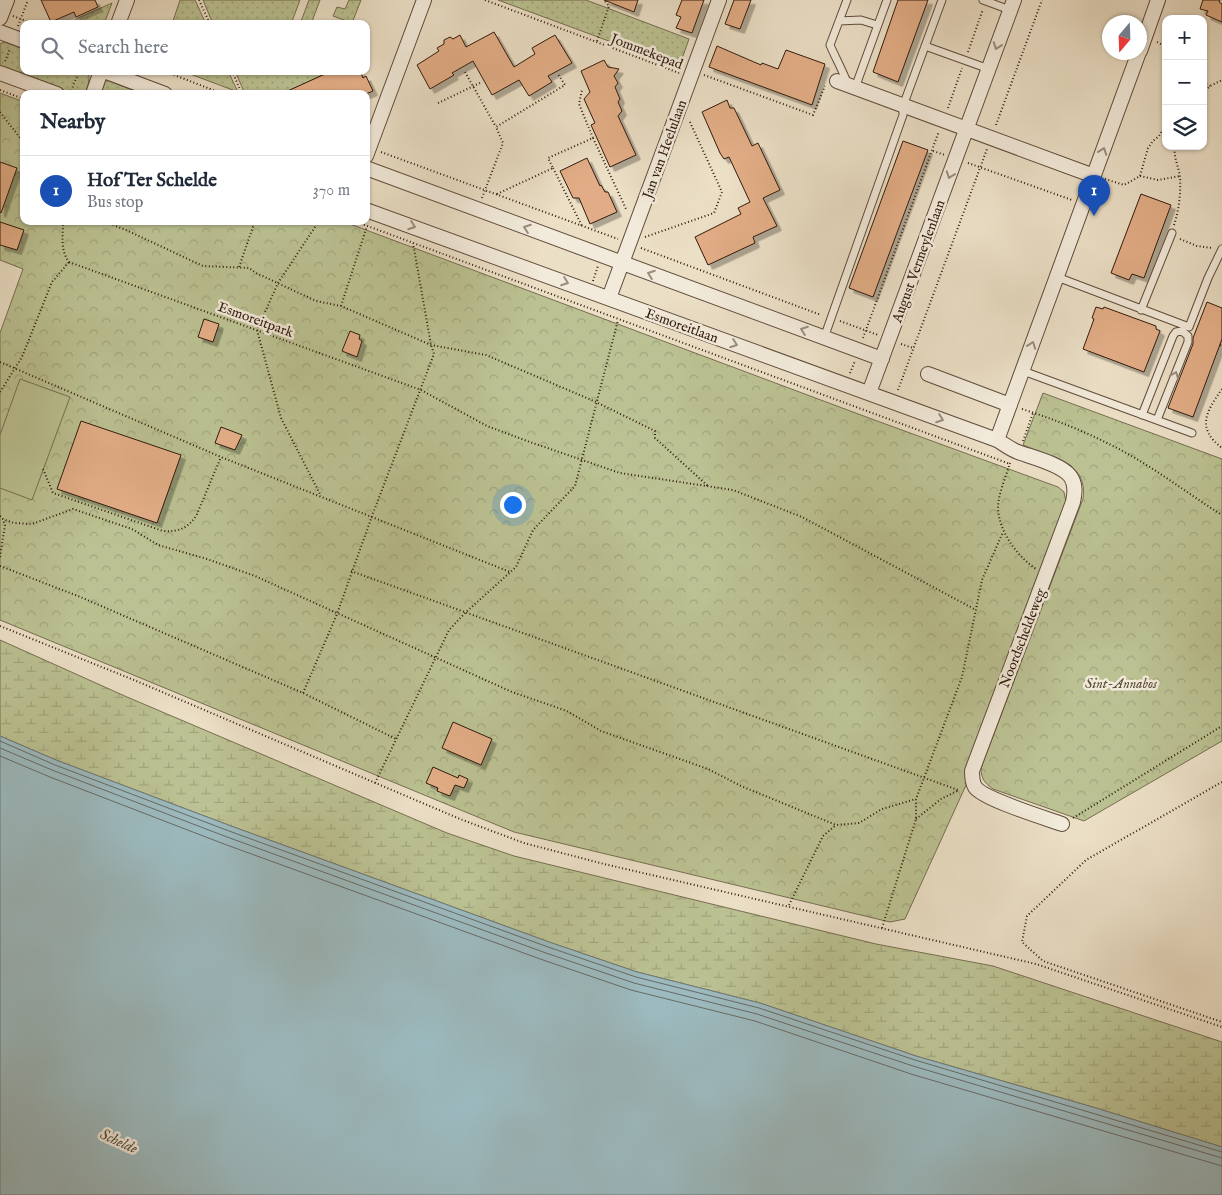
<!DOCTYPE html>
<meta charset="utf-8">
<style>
:root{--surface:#fff;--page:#f6f6f7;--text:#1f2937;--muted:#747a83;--line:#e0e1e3;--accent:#8f2418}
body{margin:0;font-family:"IM FELL English",serif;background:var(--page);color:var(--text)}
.controls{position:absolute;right:15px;top:15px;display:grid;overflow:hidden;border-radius:10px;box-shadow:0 1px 4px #0004}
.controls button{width:45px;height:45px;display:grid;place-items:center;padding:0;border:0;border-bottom:1px solid var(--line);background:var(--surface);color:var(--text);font:25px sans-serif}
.compass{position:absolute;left:1102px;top:15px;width:45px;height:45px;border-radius:50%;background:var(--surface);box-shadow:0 1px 4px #0004;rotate:199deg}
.you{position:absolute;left:512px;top:504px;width:18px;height:18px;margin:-12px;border:4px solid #fff;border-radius:50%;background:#1a73e8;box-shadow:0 0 0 8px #1a73e833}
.badge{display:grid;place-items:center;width:32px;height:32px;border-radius:50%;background:var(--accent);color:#fff;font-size:16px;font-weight:700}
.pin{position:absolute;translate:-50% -41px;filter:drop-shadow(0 1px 2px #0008)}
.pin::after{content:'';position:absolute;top:26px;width:18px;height:15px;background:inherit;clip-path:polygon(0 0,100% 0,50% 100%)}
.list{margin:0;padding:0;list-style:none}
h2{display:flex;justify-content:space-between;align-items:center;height:65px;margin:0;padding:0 20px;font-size:21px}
h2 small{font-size:16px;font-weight:400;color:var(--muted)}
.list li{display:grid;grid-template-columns:32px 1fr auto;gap:15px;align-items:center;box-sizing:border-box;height:70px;padding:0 20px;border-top:1px solid var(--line)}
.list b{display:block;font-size:19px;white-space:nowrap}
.list p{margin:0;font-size:16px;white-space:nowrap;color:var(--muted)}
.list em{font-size:16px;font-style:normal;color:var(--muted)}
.icon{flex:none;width:28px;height:28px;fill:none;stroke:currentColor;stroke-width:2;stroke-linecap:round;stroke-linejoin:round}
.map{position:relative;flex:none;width:1222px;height:1195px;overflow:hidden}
.search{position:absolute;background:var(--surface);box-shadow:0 1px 4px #0004;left:20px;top:20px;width:350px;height:55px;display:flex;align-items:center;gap:12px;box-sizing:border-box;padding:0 18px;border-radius:10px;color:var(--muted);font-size:19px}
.panel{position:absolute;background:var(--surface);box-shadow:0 1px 4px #0004;left:20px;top:90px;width:350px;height:135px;border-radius:10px}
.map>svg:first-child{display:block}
.grass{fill:url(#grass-dots);stroke:#766e50}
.forest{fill:url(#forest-crowns);stroke:#766e50}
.wetland{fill:url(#wetland-marsh);stroke:#766e50}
.pitch{fill:#bbc192;stroke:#766e50}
.water{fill:#9cbabf;stroke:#717a78}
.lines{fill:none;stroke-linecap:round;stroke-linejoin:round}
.shore{stroke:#666a66;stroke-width:1}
.building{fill:#e2ad86;stroke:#311a0d;filter:url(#shadow)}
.service-casing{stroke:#604b3b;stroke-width:9}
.minor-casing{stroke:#604b3b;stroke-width:16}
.path{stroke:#311a0d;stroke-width:2;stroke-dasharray:1 2.5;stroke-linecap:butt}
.service{stroke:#f2eada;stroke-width:7}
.minor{stroke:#f2eada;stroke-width:14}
.oneway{stroke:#9b8c7e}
.labels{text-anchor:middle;stroke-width:5;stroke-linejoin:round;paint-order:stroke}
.street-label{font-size:14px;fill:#311a0d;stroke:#f2eada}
.park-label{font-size:14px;font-style:italic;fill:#5a4c35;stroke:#f2eada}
.water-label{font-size:15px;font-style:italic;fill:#514a42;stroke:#f2eada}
</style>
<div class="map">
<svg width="1222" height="1195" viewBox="0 0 1222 1195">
<defs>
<pattern id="grass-dots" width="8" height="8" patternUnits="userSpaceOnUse" patternTransform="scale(1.25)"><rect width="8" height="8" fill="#bbc192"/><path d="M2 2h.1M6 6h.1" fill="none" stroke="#a1a57d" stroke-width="1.8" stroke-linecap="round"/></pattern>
<pattern id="forest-crowns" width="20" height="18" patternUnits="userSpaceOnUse" patternTransform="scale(1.25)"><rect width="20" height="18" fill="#bbc192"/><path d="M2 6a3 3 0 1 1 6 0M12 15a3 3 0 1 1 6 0" fill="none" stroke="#a1a57d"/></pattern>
<pattern id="wetland-marsh" width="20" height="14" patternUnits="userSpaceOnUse" patternTransform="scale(1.25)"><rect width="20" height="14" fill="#bbc192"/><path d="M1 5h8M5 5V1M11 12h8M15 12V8" fill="none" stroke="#a1a57d"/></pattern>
<filter id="shadow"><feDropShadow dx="4.5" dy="4.5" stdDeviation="0" flood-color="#0004"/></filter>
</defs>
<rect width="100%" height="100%" fill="#ebdfc6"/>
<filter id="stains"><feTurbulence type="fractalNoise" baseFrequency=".004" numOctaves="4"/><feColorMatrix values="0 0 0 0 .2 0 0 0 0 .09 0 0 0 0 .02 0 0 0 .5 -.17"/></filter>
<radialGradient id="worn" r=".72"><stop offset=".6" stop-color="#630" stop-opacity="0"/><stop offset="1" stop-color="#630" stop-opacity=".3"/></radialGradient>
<path class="grass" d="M180 0H195L206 24H172Z
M203 0H300L291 24H213Z
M309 0H320L311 24H300Z
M349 0H361L352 23 333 16 337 7 345 9Z
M498 0H586L689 39 679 67Z
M112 3 104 24H74L76 19Z
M4 42 24 49V71H82L89 75C89 81 88 89 84 94H74L0 67V44Z
M182 71H228L238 92Z
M235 71H324L325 74 293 89 295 94H245Z
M105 81H109L143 94H100Z"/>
<path class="forest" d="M0 93 24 102V221H342L869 418 1058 487 1064 492 1066 502 967 783 905 919 890 922 514 832 0 620V333L23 269 0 260Z
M1043 393 1222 459V741L1084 821 993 789C985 783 981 779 981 768L1083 499C1089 462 1050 456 1023 445Z"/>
<path class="wetland" d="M0 640 127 697 447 833 514 856 876 944 993 966 1222 1042V1147L1096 1108 916 1056 760 1003 637 972 549 942 231 826 56 760 0 736Z"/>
<path class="pitch" d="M20 379 70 397 32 500 0 488V435Z"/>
<path class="water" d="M0 736 56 760 231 826 549 942 637 972 760 1003 916 1056 1096 1108 1222 1147V1195H0Z"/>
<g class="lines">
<path class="shore" d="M0 741 55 765 229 831 548 947 636 977 759 1008 915 1060 1222 1152
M0 748 52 770 227 837 546 953 634 983 757 1014 913 1066 1222 1158
M0 756 50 777 224 844 543 960 631 990 755 1021 911 1074 1222 1166"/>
</g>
<path class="building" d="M41 0H95L98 7 76 17 74 12 51 22Z
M604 0H638L634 12Z
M682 0H704L692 33 676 28 681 17 676 15Z
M734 0H751L740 29 725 24Z
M898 0H928L898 82 873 72Z
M1203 0H1220L1219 2 1222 4V22L1206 15 1208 11 1200 9Z
M494 32 514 67 535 54 532 48 555 35 572 63 548 76 552 82 529 96 519 80 492 95 473 61 452 73 454 75 430 89 417 65 439 51 437 48 444 44V40L450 37 453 39 460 35 466 47Z
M717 46 761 65 762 63 778 69 786 50 825 64 812 105 709 67Z
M604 60 608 67 619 69 614 76 618 83 615 87 620 99 618 102 622 111 618 116 636 155 610 167 591 125 595 123 584 99 590 92 581 71Z
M324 71H360L363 78 366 76 373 91 366 94H281L325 74Z
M727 100 730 108H734L752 146 758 143 780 190 763 198 777 226 753 237 755 243 708 265 695 237 741 214 738 208 750 202 729 157 724 159 720 153 702 112Z
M903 141 928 150 873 297 849 288Z
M587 158 600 186 601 185 605 192H608L617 212 590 224 579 198H573L560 171Z
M0 162 17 168 1 213 0 212Z
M1141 194 1171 205 1144 278 1132 274 1129 280 1111 273Z
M0 222 24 230 17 250 0 245Z
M1207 302 1222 308V339L1193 417 1168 408 1193 344V338Z
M1096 307 1103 309 1104 307 1156 326V329L1160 331 1144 372 1083 349 1094 319 1092 318Z
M204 319 219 324 213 342 198 337Z
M350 331 360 335 359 339 362 341 357 357 342 351Z
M81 421 181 455 157 523 57 489Z
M221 427 242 435 235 450 215 443Z
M453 722 492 739 481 765 442 748Z
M433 767 458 778 459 775 468 779 464 788 455 785 450 796 437 791 438 788 426 783Z"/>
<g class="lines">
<defs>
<path id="service" d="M847 0 830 45C836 59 843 71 848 85
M983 0 1010 10
M839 21 861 20 877 25
M925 46 989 69
M855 88 887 0
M1057 277 1189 327 1208 278 1222 249
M1141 310 1172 233
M824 338 903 115V106L942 0
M1023 371 1192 433
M1142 415 1173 336 1176 332 1182 331 1188 336V342L1157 420"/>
<path id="minor" d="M0 18 7 0
M118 24 127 0
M0 32 24 41
M1140 51 1158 0
M104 71 165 94
M0 73 57 94
M837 81 1094 176
M93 94 101 71
M366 156 424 0
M366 168 882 359
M366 210 997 440C1004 444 1010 449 1018 452 1031 457 1061 464 1070 476 1076 484 1075 493 1073 502L972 771C972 776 972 782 975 787 983 799 1045 818 1062 824
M609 298 719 0
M928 374 1010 405
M869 393 1014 0
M997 440 1139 52"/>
</defs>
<use href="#service" class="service-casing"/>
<use href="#minor" class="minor-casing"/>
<path class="path" d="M199 0 210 24
M485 0 679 73
M13 16 34 24
M18 26 28 0
M597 41 609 6 604 0
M1157 42 1166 47
M968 52 983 9
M5 61 10 49
M164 71 223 94
M232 71 242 94
M465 72 496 127
M704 75 813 115 825 86
M1203 83 1210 86
M0 90 24 99
M1203 93 1210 86 1222 80
M70 94 79 71
M438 103 480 83
M948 108 962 68
M0 112 24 143
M996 125 1042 0
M593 138 627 211
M933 151 945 155
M381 152 618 239
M968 163 1072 200
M553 168 582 226
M1140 176 1158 180 1180 176
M1105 179 1124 185 1140 176 1148 148 1153 141 1159 136 1166 124
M497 194 553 168 548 158 593 138 579 104 582 90
M482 198 503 143 496 127 565 85 558 74
M63 221C63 236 60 250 69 262
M103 221 126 230 203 266 249 268 256 273 316 301 341 306 431 345 486 355 596 402 655 431V438L709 487
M319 221 278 283 257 330 281 418 321 496
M354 221 1010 464
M1174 225C1179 210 1181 193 1180 177 1179 167 1173 157 1175 146
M645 237 714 213 722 192 689 120
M1180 239 1197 246 1212 248
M641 248 821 315
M69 262 421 390 487 426 527 441 620 473 733 490 802 517 976 610
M239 267 255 221
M593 281 598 266
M341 306 367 226
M840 321 878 335
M863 338 939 131
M901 344 913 348
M1220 345 1222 346
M0 362 221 457 510 572
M850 373 855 361
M1222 389C1206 412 1196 428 1222 448
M898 390 987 149
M0 392 22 357 52 282 69 262
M1022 409C1053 419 1082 430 1111 445 1150 464 1185 492 1222 515
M1023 441 1033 413
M1010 463C1006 477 998 494 998 508 999 532 1017 556 1036 569
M43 469 53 493 163 531C179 532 189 528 197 514L221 457
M0 516 3 519 14 523 32 524 73 509 132 529 158 545 207 559 255 576 512 692 567 711 601 731 708 769 741 786 836 825 859 823 882 809 916 799
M0 557 5 525 3 519
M0 566 78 596 303 693 396 739
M351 571 958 790
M0 626 134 680 460 819 524 843 604 864 1036 964 1222 1027
M303 693 337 614 372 516 434 354 431 345 413 243
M1222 782 1086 860 1027 916 1022 942 1043 961 1222 1022
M375 783 449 630 465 613 516 567 533 530 575 486 618 320
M1073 818 1222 726
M916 819 941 799 959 790
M789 905 823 836 836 825
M882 928 916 819V799L962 677 982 580 1003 532"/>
<use href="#service" class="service"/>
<use href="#minor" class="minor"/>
</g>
<defs><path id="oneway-chevron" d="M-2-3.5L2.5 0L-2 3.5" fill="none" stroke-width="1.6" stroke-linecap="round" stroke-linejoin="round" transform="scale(1.25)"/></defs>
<g class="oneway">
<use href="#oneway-chevron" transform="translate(997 46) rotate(110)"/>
<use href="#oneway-chevron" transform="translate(1103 151) rotate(-70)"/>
<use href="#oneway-chevron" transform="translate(950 175) rotate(110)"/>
<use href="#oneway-chevron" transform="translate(412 226) rotate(20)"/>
<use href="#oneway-chevron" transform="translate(527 228) rotate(-160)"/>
<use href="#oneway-chevron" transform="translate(651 274) rotate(-160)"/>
<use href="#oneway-chevron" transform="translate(565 282) rotate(20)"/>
<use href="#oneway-chevron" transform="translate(804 330) rotate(-160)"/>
<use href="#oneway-chevron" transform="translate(734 344) rotate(20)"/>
<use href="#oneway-chevron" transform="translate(1032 345) rotate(-70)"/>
<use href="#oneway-chevron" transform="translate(1175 375) rotate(-69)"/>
<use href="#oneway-chevron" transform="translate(940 419) rotate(20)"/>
</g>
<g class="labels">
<g class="street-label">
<text transform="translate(647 51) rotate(21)" y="5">Jommekepad</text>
<text transform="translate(664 149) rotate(-70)" y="5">Jan van Heelulaan</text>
<text transform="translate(918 261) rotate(-70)" y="5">August Vermeylenlaan</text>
<text transform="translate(256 319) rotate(20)" y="5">Esmoreitpark</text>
<text transform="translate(682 325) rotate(20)" y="5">Esmoreitlaan</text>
<text transform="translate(1022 638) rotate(-69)" y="5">Noordscheldeweg</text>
</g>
<g class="park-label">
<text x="1121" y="688">Sint-Annabos</text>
</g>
<g class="water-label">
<text transform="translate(119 1141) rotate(24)" y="5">Schelde</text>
</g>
</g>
<rect width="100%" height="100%" filter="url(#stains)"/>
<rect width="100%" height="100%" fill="url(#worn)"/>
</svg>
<div class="controls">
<button>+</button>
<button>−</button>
<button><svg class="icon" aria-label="layers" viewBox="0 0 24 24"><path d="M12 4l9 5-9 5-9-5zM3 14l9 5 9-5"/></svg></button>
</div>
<svg class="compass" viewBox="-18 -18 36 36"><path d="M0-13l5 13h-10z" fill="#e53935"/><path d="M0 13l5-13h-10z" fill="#747a83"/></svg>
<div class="you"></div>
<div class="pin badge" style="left:1094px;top:216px;background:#1a4fb4">1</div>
<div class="search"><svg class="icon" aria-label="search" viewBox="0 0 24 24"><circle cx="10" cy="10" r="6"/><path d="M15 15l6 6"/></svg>Search here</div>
<section class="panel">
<h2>Nearby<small></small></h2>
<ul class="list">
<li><span class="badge" style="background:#1a4fb4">1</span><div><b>Hof Ter Schelde</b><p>Bus stop</p></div><em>370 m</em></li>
</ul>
</section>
</div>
